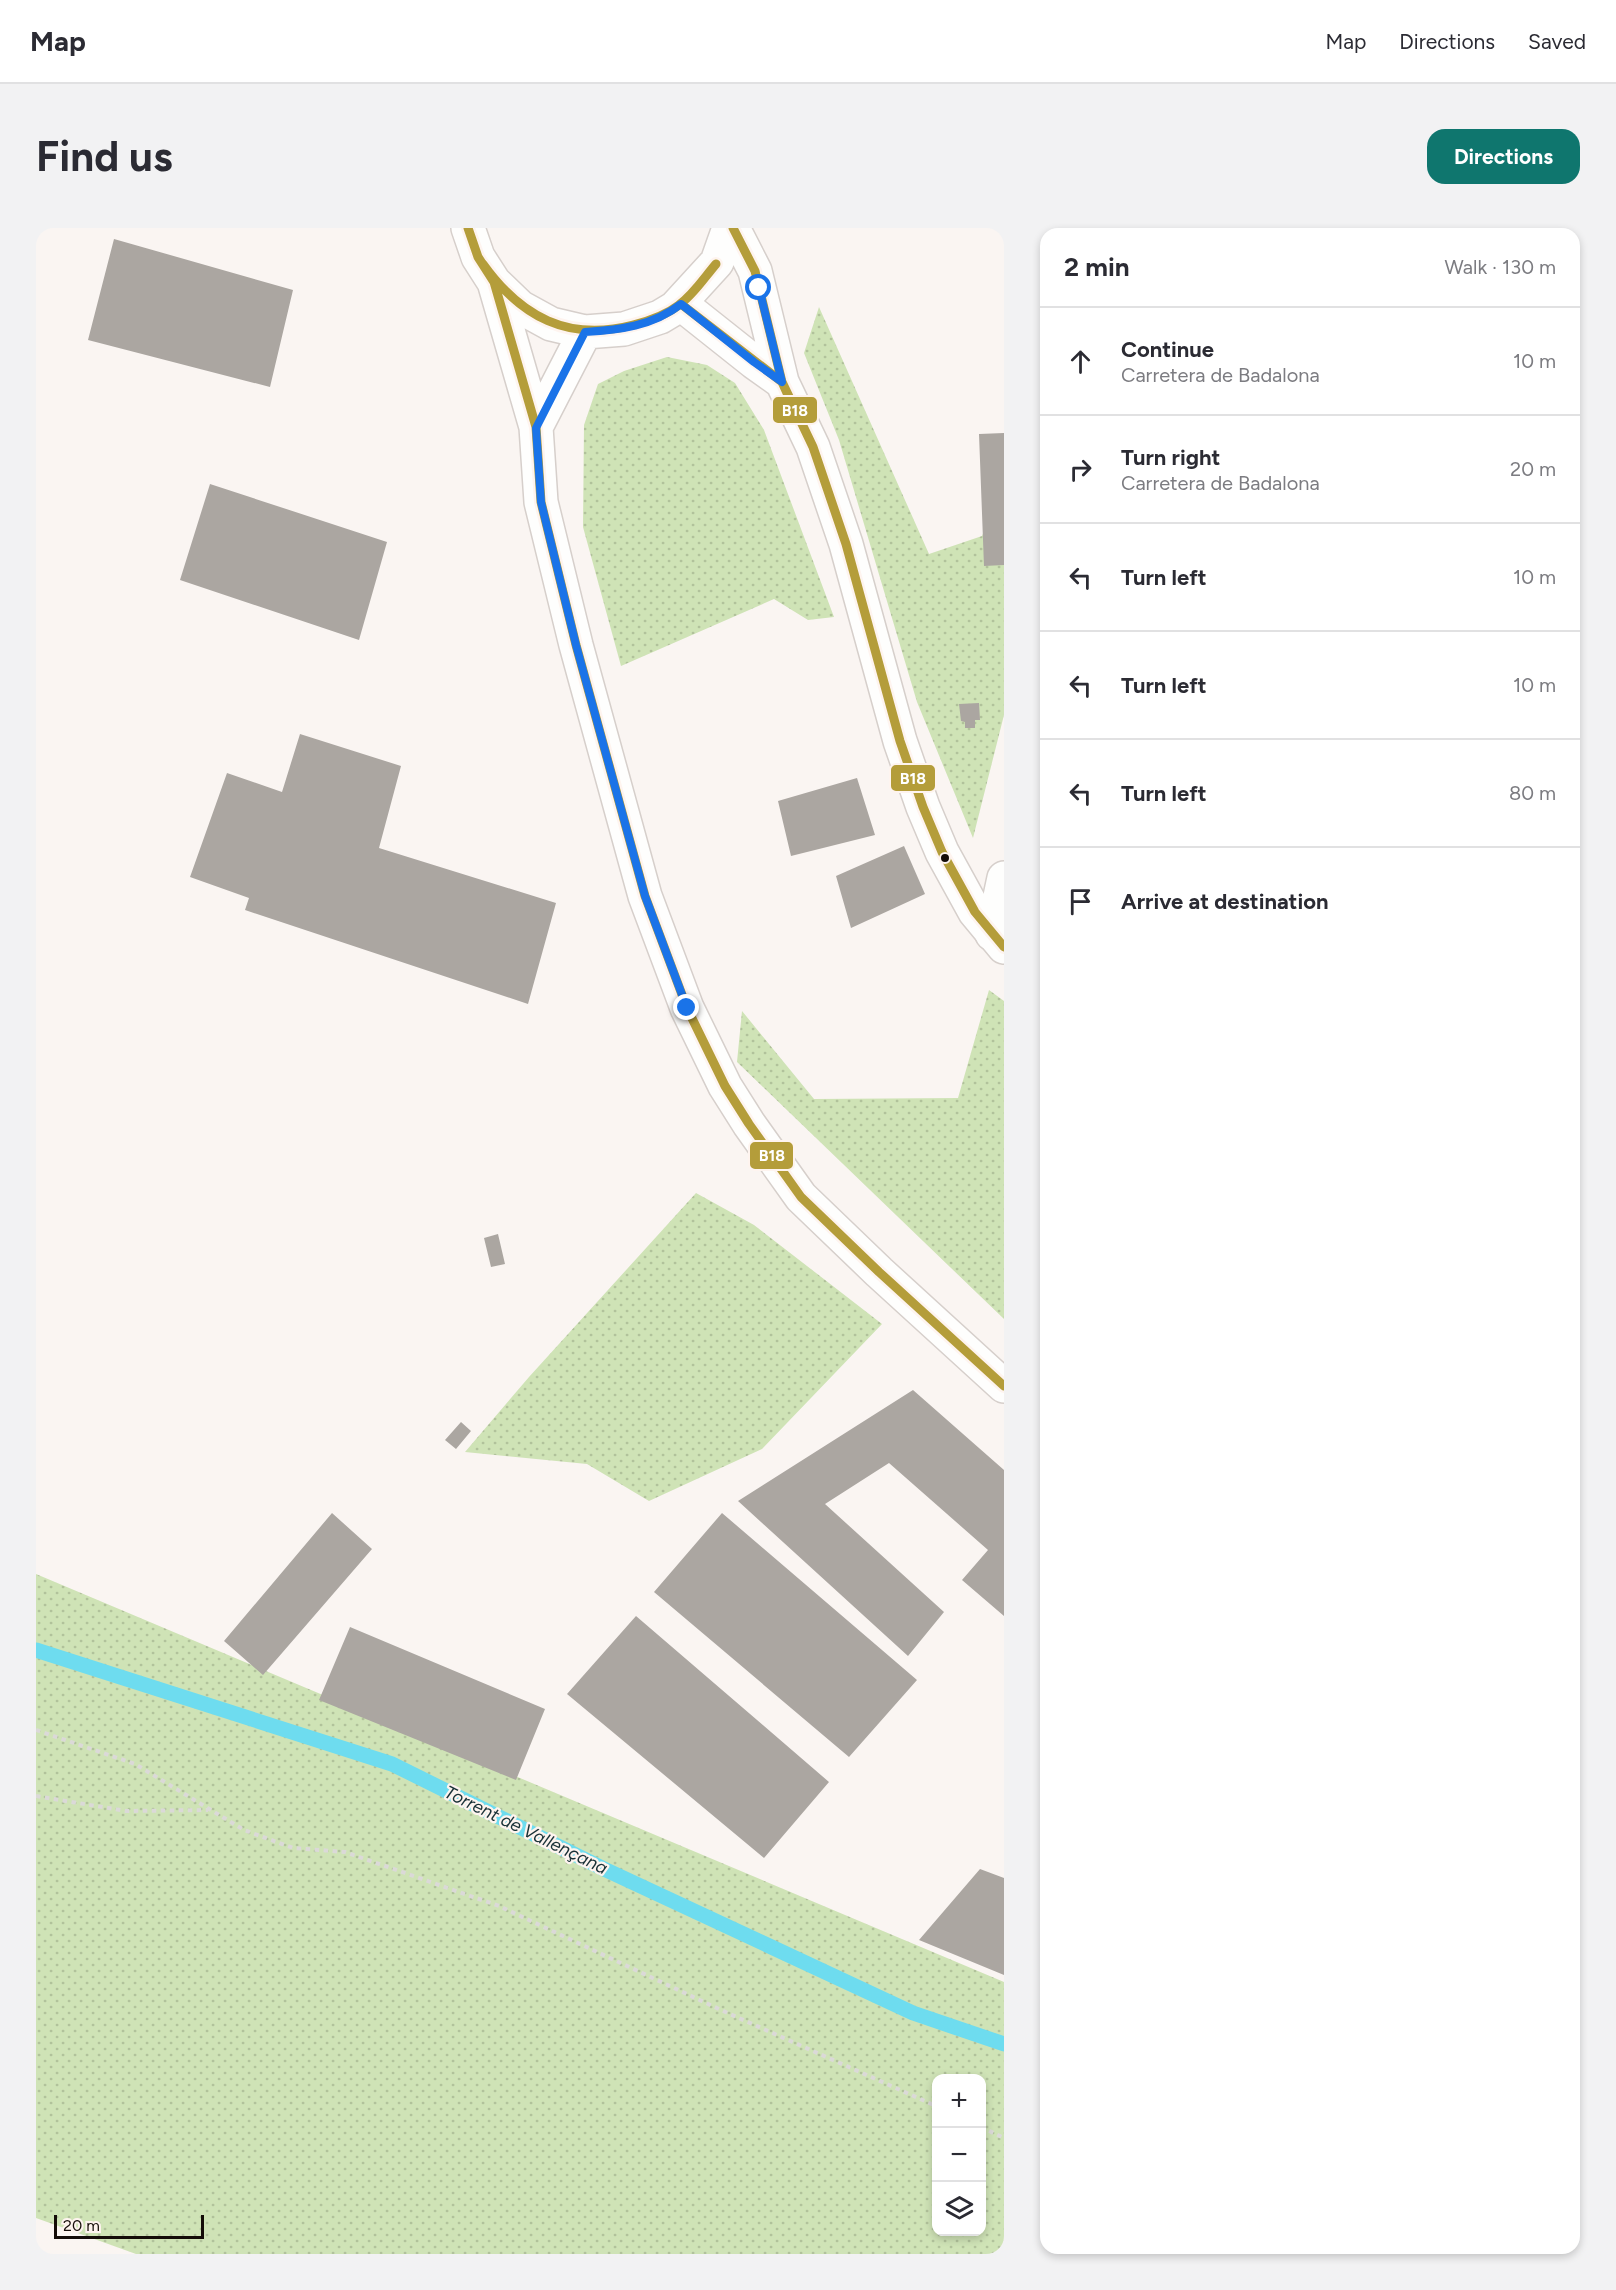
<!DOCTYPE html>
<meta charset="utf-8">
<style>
:root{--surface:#fff;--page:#f2f2f3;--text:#2b2b33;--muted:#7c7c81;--line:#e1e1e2;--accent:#0f766e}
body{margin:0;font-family:Figtree,sans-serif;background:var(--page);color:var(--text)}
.controls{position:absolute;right:18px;bottom:18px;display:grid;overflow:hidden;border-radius:12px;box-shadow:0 3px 9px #0003}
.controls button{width:54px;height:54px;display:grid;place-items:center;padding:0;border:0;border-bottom:2px solid var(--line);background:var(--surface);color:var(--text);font:30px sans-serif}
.scale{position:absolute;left:18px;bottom:15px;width:150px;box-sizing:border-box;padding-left:6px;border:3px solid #140c08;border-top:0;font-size:16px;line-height:21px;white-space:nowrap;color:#140c08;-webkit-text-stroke:4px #fef4ef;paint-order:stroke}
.stop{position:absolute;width:18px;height:18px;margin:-14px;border:4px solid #1a73e8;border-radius:50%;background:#fff}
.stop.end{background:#1a73e8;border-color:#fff;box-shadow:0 2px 6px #0008}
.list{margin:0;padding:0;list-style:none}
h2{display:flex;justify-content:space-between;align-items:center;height:78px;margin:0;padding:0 24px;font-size:26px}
h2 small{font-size:20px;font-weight:400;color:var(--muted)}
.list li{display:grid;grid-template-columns:39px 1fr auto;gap:18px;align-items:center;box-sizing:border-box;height:108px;padding:0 24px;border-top:2px solid var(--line)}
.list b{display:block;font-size:22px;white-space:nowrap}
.list p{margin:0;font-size:20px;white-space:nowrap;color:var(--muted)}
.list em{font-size:20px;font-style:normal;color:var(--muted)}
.icon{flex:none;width:33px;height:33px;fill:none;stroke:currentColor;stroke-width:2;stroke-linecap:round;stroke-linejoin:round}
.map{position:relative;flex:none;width:968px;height:2026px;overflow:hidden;border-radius:18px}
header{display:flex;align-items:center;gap:36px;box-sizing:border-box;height:84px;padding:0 30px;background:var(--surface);border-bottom:2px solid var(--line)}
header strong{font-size:28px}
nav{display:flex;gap:33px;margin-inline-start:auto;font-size:21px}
.intro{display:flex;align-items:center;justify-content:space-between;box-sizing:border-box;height:144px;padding:0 36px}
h1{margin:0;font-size:42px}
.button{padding:15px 27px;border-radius:18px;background:var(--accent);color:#fff;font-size:21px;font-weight:700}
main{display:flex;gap:36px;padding:0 36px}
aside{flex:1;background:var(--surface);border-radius:18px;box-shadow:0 3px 9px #0003}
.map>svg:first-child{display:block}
.grass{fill:url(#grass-dots);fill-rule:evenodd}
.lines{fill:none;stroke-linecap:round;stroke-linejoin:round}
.stream{stroke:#6edcef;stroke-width:15}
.building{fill:#aba6a1}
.street-casing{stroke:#d6cfcb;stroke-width:36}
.secondary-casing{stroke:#d6cfcb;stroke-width:36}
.path{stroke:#dbd9d8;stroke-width:4;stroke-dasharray:4.5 4.5;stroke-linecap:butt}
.street{stroke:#fefefd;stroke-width:33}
.secondary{stroke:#fefefd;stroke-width:33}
.bus-1-casing{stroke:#fef4ef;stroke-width:14}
.bus-1{stroke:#b49d3a;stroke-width:9}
.route{stroke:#1a73e8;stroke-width:8}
.bus-dot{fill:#140c08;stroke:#fef4ef;stroke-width:2}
.labels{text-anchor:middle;stroke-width:4.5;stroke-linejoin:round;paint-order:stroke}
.water-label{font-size:18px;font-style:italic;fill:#193137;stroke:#fef4ef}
.line-badge{stroke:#fef4ef;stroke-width:2}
.badge-label{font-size:16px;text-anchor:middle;font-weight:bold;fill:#fff}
</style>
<header>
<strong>Map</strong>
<nav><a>Map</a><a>Directions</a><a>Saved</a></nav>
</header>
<div class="intro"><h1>Find us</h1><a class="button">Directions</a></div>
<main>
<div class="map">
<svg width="968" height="2026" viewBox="0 0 968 2026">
<defs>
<pattern id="grass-dots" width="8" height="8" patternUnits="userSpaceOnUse" patternTransform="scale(1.5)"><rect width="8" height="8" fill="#cfe3b6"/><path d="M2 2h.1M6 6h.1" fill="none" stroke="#b1c29b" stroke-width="1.8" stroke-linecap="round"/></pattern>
</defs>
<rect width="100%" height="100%" fill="#faf5f2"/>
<path class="grass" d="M783 79 893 326 946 308 968 255V487L937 610 881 474 803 212 768 125Z
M631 129 671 137 699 155 728 202 798 389 772 392 738 371 585 438 547 299 548 197 562 156 588 143Z
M953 762 968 773V1091L701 834 706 783 778 871 922 870Z
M660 965 718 997 846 1096 726 1221 613 1273 551 1236 429 1224 493 1149Z
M0 1346 968 1754V2026H100L0 1990ZM900 1850H945V2004H900Z"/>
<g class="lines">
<path class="stream" d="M0 1422 356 1536 568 1641 877 1785 968 1816"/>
</g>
<path class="building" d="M78 11 257 62 234 159 52 112Z
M968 205V337L948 338 943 206Z
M174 256 351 314 323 412 144 352Z
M943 475 944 492H939V500H929V494L925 493 923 476Z
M264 506 365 538 343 620 520 675 492 776 209 682 213 670 154 649 191 545 246 564Z
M821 550 839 607 755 628 742 573Z
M868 618 889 666 815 700 800 648Z
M462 1006 469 1036 455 1039 448 1010Z
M877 1162 968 1242V1388L926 1352 952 1322 853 1235 789 1276 908 1384 872 1428 702 1273Z
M425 1194 435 1203 420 1221 409 1212Z
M296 1285 336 1321 227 1447 188 1413Z
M686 1285 881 1452 813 1529 618 1364Z
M600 1388 793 1554 728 1630 531 1466Z
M314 1399 509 1481 480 1552 283 1472Z
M944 1641 968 1650V1747L883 1712Z"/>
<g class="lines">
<defs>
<path id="street" d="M956 706 968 650"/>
<path id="secondary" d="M432 0 442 29 458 54 484 79 515 96 549 104 588 101 624 89 639 80 681 34 693 0
M697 0 719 43 746 154 777 219 810 316 864 513 887 579 906 624 939 684 968 719
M458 54 500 199 505 274 540 417 609 668 651 780 689 858 713 896 765 969 843 1044 968 1158
M645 76 718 134 746 154
M500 199 549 104"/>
</defs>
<use href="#street" class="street-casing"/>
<use href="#secondary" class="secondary-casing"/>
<path class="path" d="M0 1502 99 1536 208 1602 257 1620 309 1624 463 1678 685 1782 900 1878
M0 1568 90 1583 172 1582
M945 1899 968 1910"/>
<use href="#street" class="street"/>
<use href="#secondary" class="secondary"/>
<defs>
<path id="bus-1" d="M432 0 442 29 458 54 500 199 505 274 540 417 609 668 651 780 689 858 713 896 765 969 843 1044 968 1158
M697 0 719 43 746 154 777 219 810 316 864 513 887 579 906 624 939 684 968 719
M447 36C485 89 532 114 597 97 613 93 630 87 643 77 658 66 668 50 680 36
M645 76 746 154 755 174"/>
</defs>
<use href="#bus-1" class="bus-1-casing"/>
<use href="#bus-1" class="bus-1"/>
</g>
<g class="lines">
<path class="route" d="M651 780 609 668 540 417 505 274 500 200 549 104C583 102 617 98 645 76L718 134 746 154 723 60"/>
</g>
<circle class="bus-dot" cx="909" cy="630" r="5"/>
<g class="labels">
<g class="water-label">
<text transform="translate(490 1602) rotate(26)" y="6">Torrent de Vallençana</text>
</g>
</g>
<g class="line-badge">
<rect x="736" y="168" width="46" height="28" rx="6" fill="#b49d3a"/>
<rect x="854" y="536" width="46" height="28" rx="6" fill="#b49d3a"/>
<rect x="713" y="913" width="45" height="29" rx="6" fill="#b49d3a"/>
</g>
<g class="badge-label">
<text x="759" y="188">B18</text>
<text x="877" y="556">B18</text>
<text x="736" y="933">B18</text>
</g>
</svg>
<div class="controls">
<button>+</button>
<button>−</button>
<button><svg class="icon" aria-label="layers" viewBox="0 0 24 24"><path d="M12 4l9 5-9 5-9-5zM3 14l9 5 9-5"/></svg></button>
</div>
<div class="scale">20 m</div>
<div class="stop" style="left:723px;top:60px"></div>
<div class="stop end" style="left:651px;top:780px"></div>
</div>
<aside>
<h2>2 min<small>Walk · 130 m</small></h2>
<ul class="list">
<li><svg class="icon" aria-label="ahead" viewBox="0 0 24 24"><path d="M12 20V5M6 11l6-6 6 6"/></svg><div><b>Continue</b><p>Carretera de Badalona</p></div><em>10 m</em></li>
<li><svg class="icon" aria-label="right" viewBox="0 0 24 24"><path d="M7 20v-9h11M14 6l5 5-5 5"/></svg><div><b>Turn right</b><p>Carretera de Badalona</p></div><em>20 m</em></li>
<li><svg class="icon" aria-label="left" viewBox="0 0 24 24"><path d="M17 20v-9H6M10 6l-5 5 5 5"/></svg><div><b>Turn left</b></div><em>10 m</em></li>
<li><svg class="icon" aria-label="left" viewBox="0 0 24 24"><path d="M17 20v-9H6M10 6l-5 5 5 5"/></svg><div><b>Turn left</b></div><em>10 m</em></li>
<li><svg class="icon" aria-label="left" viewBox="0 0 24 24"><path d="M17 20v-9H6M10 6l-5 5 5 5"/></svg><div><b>Turn left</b></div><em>80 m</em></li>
<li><svg class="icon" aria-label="arrive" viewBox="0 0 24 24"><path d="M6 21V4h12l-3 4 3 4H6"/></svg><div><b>Arrive at destination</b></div></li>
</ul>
</aside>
</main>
